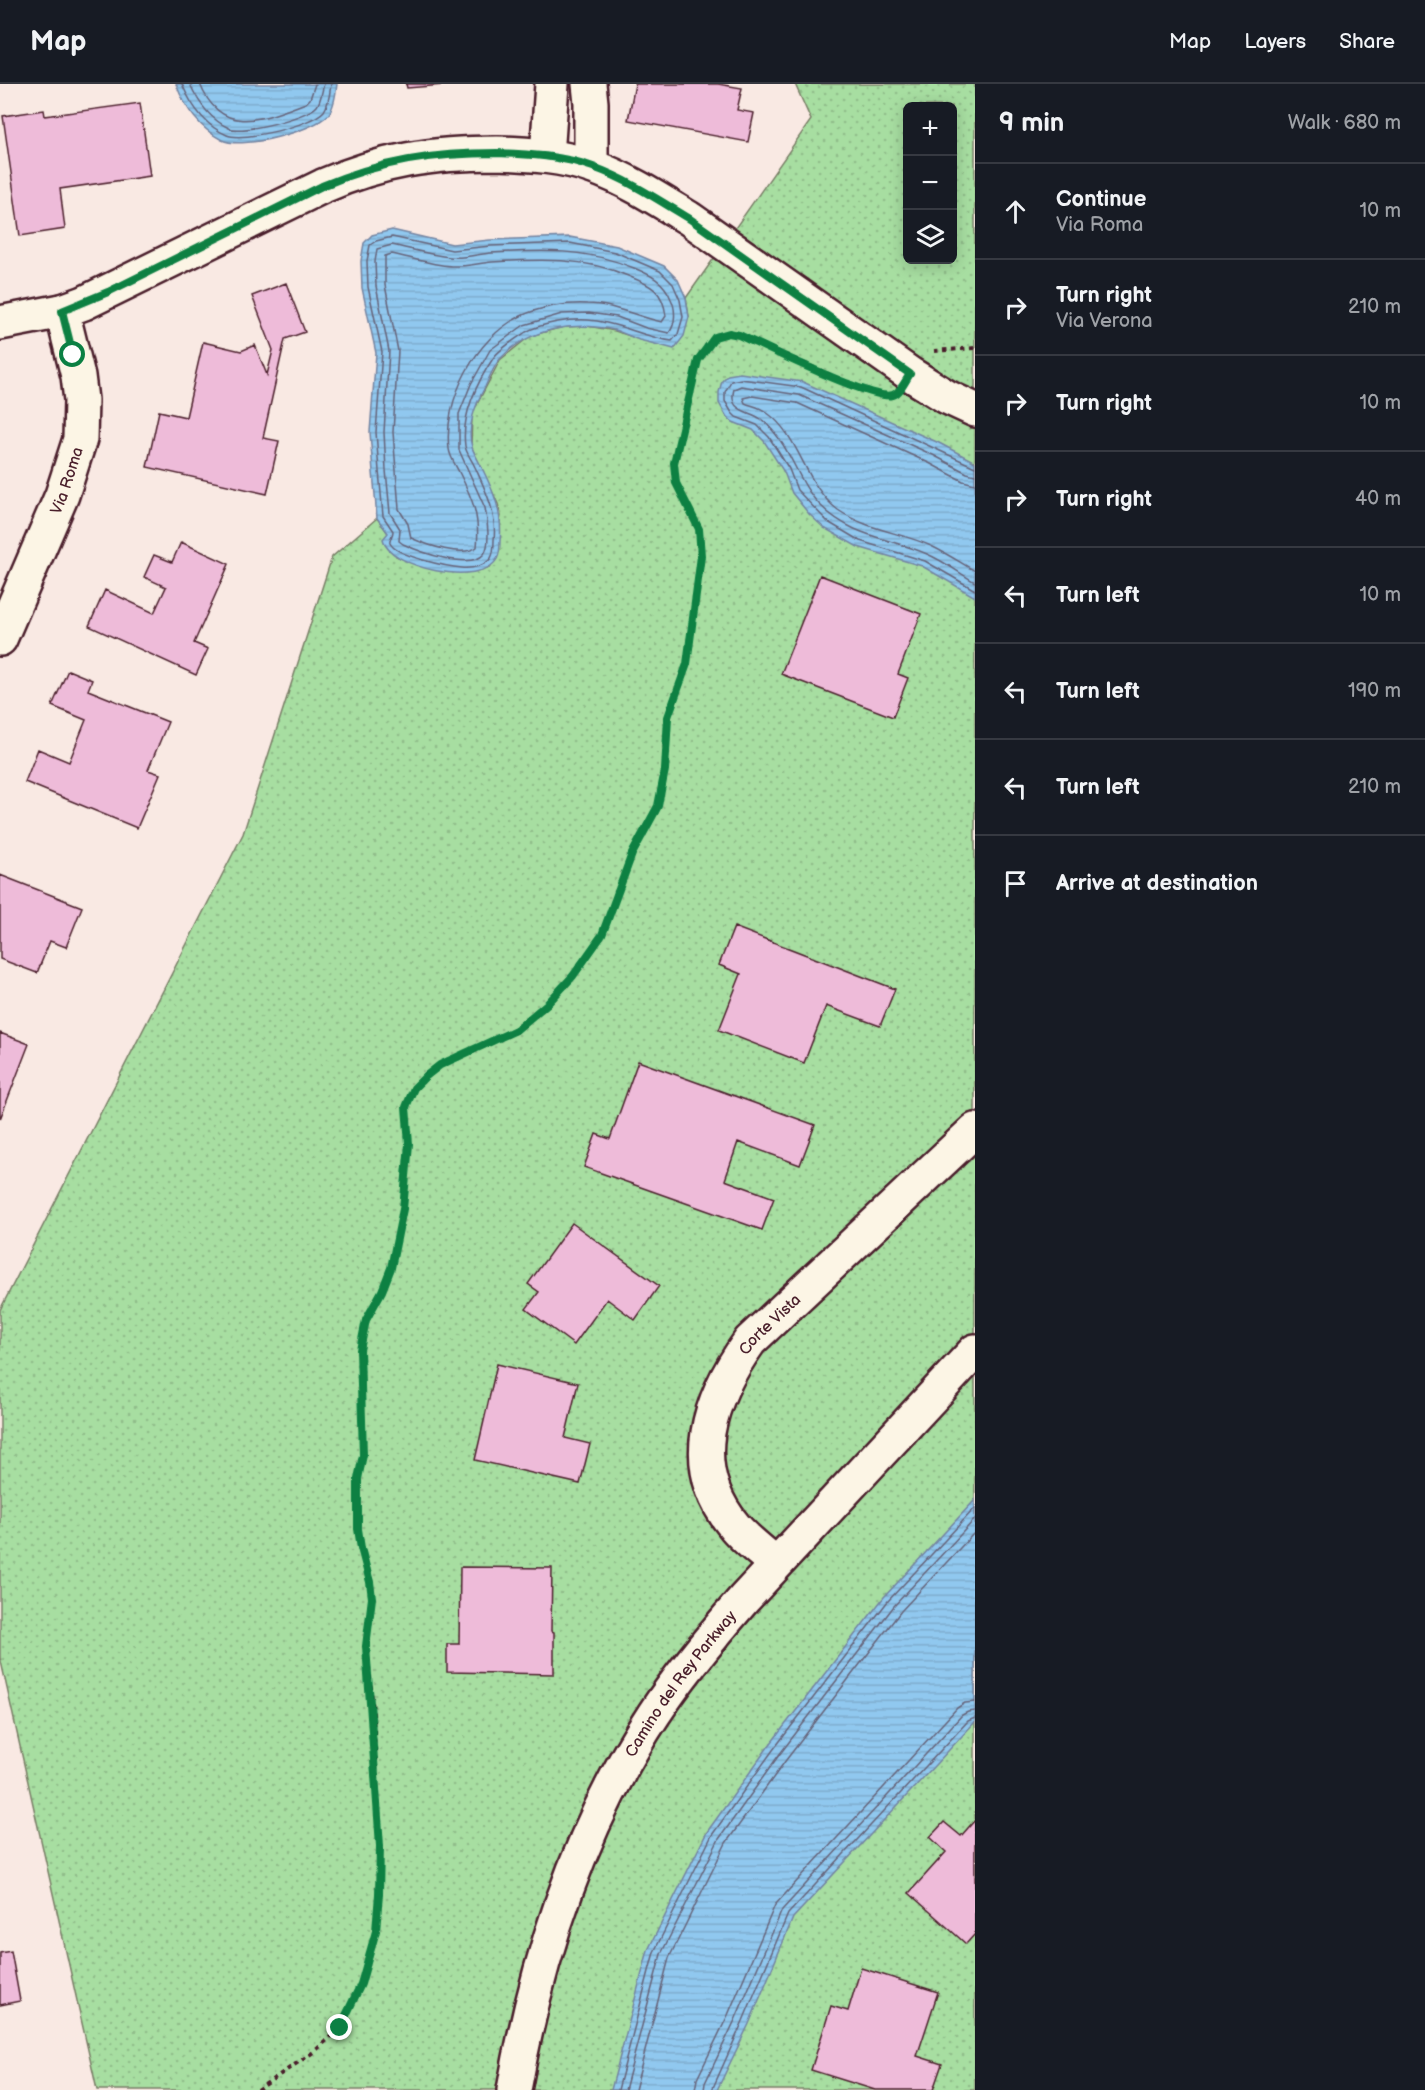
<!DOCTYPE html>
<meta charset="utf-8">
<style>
:root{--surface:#171b24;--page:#242831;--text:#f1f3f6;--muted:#9ea1a6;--line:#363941}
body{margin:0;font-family:"Balsamiq Sans",sans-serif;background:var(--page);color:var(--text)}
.controls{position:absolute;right:18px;top:18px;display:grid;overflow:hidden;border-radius:9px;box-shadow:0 3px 15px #0003}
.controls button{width:54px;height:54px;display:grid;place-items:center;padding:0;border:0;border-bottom:2px solid var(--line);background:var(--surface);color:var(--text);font:30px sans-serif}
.stop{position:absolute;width:18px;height:18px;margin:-14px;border:4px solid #0b8043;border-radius:50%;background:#fff}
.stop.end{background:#0b8043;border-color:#fff;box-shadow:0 2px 6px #0008}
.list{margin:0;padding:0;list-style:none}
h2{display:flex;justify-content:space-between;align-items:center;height:78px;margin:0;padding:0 24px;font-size:26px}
h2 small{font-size:20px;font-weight:400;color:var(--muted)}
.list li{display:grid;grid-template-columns:39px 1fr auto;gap:18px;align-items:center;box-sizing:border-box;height:96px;padding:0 24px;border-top:2px solid var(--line)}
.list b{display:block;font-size:22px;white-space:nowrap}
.list p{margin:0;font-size:20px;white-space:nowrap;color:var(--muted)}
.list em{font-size:20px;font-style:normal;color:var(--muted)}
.icon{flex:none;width:33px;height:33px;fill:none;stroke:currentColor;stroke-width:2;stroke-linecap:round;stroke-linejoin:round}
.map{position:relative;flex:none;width:975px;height:2006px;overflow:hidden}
header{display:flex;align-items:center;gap:36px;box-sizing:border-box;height:84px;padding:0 30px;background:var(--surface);border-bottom:2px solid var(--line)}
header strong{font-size:28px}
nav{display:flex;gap:33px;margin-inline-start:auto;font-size:21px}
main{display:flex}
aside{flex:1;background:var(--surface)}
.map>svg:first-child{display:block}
.grass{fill:url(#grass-dots);stroke:#787e66;stroke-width:1.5;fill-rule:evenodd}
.water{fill:url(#water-rules);stroke:#7484a1;stroke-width:1.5}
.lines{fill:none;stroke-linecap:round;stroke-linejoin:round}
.shore{stroke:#666379;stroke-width:1.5}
.building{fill:#eebbd9;stroke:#4a1f2b;stroke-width:1.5}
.minor-casing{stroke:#4a1f2b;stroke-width:38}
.path{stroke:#4a1f2b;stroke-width:4;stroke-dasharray:4.5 4.5;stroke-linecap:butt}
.minor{stroke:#fcf5e5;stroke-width:33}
.route{stroke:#0b8043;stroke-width:8}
.labels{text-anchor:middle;stroke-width:6;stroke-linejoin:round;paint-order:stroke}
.street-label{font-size:16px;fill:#4a1f2b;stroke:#fcf5e5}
</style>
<header>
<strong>Map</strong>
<nav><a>Map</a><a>Layers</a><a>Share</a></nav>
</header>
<main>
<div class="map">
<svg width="975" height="2006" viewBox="0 0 975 2006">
<defs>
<pattern id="grass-dots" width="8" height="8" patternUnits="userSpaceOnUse" patternTransform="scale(1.5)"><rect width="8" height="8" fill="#a7dea1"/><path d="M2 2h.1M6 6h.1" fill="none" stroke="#91be8b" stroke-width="1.8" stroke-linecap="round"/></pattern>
<pattern id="water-rules" width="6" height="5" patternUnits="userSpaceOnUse" patternTransform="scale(1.5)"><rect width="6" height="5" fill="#90c8ef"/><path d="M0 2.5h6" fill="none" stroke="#7eabcd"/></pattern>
</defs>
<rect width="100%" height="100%" fill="#f9e9e3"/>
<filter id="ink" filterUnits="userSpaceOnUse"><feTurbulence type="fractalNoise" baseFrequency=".0167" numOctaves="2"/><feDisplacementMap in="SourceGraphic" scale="12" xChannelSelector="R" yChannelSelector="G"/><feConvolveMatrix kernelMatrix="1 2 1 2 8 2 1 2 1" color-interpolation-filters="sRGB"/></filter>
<g filter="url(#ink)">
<path class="grass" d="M795 0H975V2006H97L0 1573V1226L243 750 332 473 377 434 388 449 396 472C418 482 470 496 491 482L501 432 498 420 471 362 472 330 500 276 530 252 563 243 588 242 615 247 642 256 675 264 689 233 686 214 811 36ZM908 22H952V176H908Z"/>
<path class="water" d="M176 0H337C336 9 334 24 328 31 313 47 243 66 222 56 199 44 185 24 176 0Z
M392 146 452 160 490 156 570 153 617 162 664 182 678 196 686 214 689 233 684 252 674 265C663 262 651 259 639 256 631 253 622 248 614 246 574 237 529 244 500 275 494 282 489 294 485 303 476 319 466 344 472 363 474 370 479 377 482 384 494 408 503 430 500 457 500 463 500 470 497 475 481 504 388 484 383 455L388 449 377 434 373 388 370 348 376 269 362 204 361 177 364 159 372 151Z
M740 289 803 298 939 359 975 378V513L922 482 858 463 824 444 809 430 792 409 784 388 764 357 753 346 733 338 727 333 719 319V308L722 297 728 291Z
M975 1416V1638L793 1834 749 1940 717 2006H611L648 1866 707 1748 768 1663 884 1513Z"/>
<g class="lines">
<path class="shore" d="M182 0C191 21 205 42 227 51 244 58 312 41 324 27 329 20 330 8 331 0
M190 0C198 18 211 36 229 44 243 50 308 33 317 22 321 17 322 6 324 0
M200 0C222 55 265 34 306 19L310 15 315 0
M392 153 452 166 491 162 570 159 615 168 660 187 673 200 680 216 683 233 678 250 672 257C643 253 618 238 588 236 571 235 541 239 526 248 517 254 501 264 494 273 477 298 461 332 465 362 466 369 472 376 475 383 486 407 497 429 494 456 494 462 494 469 491 474 485 482 472 485 462 484 449 483 395 472 390 459 389 456 393 451 393 447L383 432 379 387 376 348 382 268 368 203 367 177 370 161 376 157Z
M392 161C411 165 430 171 450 173 463 175 478 170 491 169 543 166 585 164 634 184 651 191 664 197 671 215 676 225 676 240 669 249L646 244 617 233 589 229 562 230 524 241 490 266 471 300 459 330V366L485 424C487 434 491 461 484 470 470 487 418 467 403 460L399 457 400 445 390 429 386 386 384 348 389 267 376 202 375 178 377 165Z
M392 170C411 174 432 181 451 182 464 183 479 179 492 178 540 175 584 173 628 192 651 201 663 206 666 232L662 238C637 233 614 220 587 220 566 219 540 223 521 232 476 253 443 316 449 365 450 373 456 382 460 390 473 416 480 433 477 463 463 474 427 461 411 454L408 440 399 425 393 348 398 267 385 201V172Z
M975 383 801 303 741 295 731 297 725 308V317L732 329 736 333 757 341 769 353 789 385 797 406 828 438 860 457 925 477 975 506
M975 391 967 389 933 371 799 311 741 302 734 305C728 328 748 326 761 335 765 338 770 343 774 348 793 370 799 400 820 421 853 454 888 453 927 470 944 477 959 489 975 498
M975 400 963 397 929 379 797 319 752 312 743 314 745 319C752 322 760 323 766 328 801 352 804 401 838 426 867 446 900 448 931 462 946 469 961 479 975 487
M618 2006 654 1868 712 1751 773 1666 888 1517 975 1424
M625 2006 661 1870 719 1755 779 1671 894 1522 975 1435
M635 2006 669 1874 726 1759 786 1676 901 1527 975 1448
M695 2006 697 1995 728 1931 775 1821 957 1624 965 1619 975 1618
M704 2006 705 1999 736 1934 782 1826 962 1631 968 1628 975 1627
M712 2006 743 1937 788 1830 968 1637 975 1634"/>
</g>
<path class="building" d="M406 0H457L407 4Z
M635 0H718L742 4 737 26 754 29 748 58 628 36Z
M140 19 150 92 60 105 65 145 20 152 3 32 44 26 45 32Z
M286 199 305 248 285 255 263 354 279 357 267 410 147 383 159 327 186 333 203 258 241 267 255 261 267 291 273 266 252 212Z
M181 458 229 480 194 559 208 565 196 591 89 542 105 506 154 529 166 503 144 493 154 471 172 478Z
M820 491 921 530 898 590 908 594 893 633 781 590Z
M68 586 92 596 88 606 168 638 148 686 160 690 137 744 25 698 38 665 69 678 86 636 52 622Z
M0 791 82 823 66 863 50 857 37 889 0 875Z
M734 843 895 905 880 942 826 922 804 979 719 946 741 890 719 881Z
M0 949 29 960 0 1035Z
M638 977 815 1041 800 1081 738 1058 725 1096 774 1114 762 1146 584 1083 596 1050 610 1055Z
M572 1139 659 1202 635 1236 607 1215 574 1261 526 1225 539 1208 528 1200Z
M497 1280 578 1299 565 1354 590 1360 580 1400 475 1376Z
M460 1483 552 1484 551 1547 554 1548V1590L447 1588V1560H459Z
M975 1736V1850L966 1860 909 1809 946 1768 930 1753 944 1738 961 1752Z
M11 1867 20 1917 0 1921V1869Z
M861 1884 938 1908 917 1972 942 1980 933 2006H875L811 1986 831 1922 848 1927Z"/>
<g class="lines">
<defs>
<g id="minor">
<path d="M589 0 591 19V82"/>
<path d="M547 72 552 0"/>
<path d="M0 239 62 227 84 219 323 102C383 76 432 69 497 69 529 70 563 72 593 83 627 95 659 116 690 135L910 290 947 313 975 326"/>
<path id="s1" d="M0 555 62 411 80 355 81 316 78 292 62 227"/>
<path id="s2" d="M776 1480C762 1468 746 1456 735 1443 684 1382 709 1314 750 1257L975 1046"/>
<path id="s3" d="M514 2006C537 1875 580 1742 654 1630 681 1589 712 1552 744 1515L975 1267"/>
</g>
</defs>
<use href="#minor" class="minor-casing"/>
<path class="path" d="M934 267 975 264
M257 2006 315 1967 340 1944 361 1901 376 1847 379 1810 380 1763 372 1617 366 1562 372 1514 371 1499 361 1464 358 1445V1395L363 1371 360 1266 366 1236 382 1207 391 1184 403 1125 409 1060 406 1023 414 1004 426 991 440 981 516 947 548 919 573 892 602 851 632 770 658 722 665 686 668 633 687 580 701 472 699 445 676 399 674 379 698 275 715 253 729 249 739 251 858 304 882 311"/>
<use href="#minor" class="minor"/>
</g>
</g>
<g class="lines" filter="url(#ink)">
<path class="route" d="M73 271 62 227 108 208 322 102C381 77 434 69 497 69 529 70 563 72 593 83 627 95 659 116 690 135L910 290C905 297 901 308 893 311 876 318 761 261 739 251L729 249 715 253 698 276 674 379 676 399 699 445 701 472 687 580 668 633 665 686 658 722 632 770 602 851 573 892 548 919 516 946 440 981 426 992 414 1004 406 1023 409 1060 403 1125 391 1184 382 1207 366 1236 360 1266 363 1371 358 1395V1445L361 1464 370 1498 372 1514 366 1562 380 1762 379 1810 376 1847 361 1900 340 1944"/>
</g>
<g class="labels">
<g class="street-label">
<text dy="6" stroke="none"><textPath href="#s1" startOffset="172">Via Roma</textPath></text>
<text dy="6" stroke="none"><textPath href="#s2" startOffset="284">Corte Vista</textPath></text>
<text dy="6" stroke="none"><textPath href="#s3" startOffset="444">Camino del Rey Parkway</textPath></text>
</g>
</g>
</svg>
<div class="controls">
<button>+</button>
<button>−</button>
<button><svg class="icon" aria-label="layers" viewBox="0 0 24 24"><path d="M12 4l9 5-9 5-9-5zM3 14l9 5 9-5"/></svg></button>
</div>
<div class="stop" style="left:73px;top:271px"></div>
<div class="stop end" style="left:340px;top:1944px"></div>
</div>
<aside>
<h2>9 min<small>Walk · 680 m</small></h2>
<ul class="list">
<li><svg class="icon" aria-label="ahead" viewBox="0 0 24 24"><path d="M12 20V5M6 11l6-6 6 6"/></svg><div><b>Continue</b><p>Via Roma</p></div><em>10 m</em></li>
<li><svg class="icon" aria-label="right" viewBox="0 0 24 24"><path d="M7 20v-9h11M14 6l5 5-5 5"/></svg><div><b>Turn right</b><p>Via Verona</p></div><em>210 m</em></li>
<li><svg class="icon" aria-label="right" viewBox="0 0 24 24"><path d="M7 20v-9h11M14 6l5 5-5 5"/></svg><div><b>Turn right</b></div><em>10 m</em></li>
<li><svg class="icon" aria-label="right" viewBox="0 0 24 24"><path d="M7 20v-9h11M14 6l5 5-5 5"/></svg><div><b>Turn right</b></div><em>40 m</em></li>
<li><svg class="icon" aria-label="left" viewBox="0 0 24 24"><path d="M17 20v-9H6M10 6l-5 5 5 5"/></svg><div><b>Turn left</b></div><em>10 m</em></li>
<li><svg class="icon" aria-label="left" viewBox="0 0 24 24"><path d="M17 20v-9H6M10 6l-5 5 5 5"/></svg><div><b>Turn left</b></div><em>190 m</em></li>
<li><svg class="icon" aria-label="left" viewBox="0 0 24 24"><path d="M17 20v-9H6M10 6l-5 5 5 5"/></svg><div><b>Turn left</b></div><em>210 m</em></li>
<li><svg class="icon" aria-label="arrive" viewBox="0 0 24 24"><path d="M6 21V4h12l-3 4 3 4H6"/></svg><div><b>Arrive at destination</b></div></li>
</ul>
</aside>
</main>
